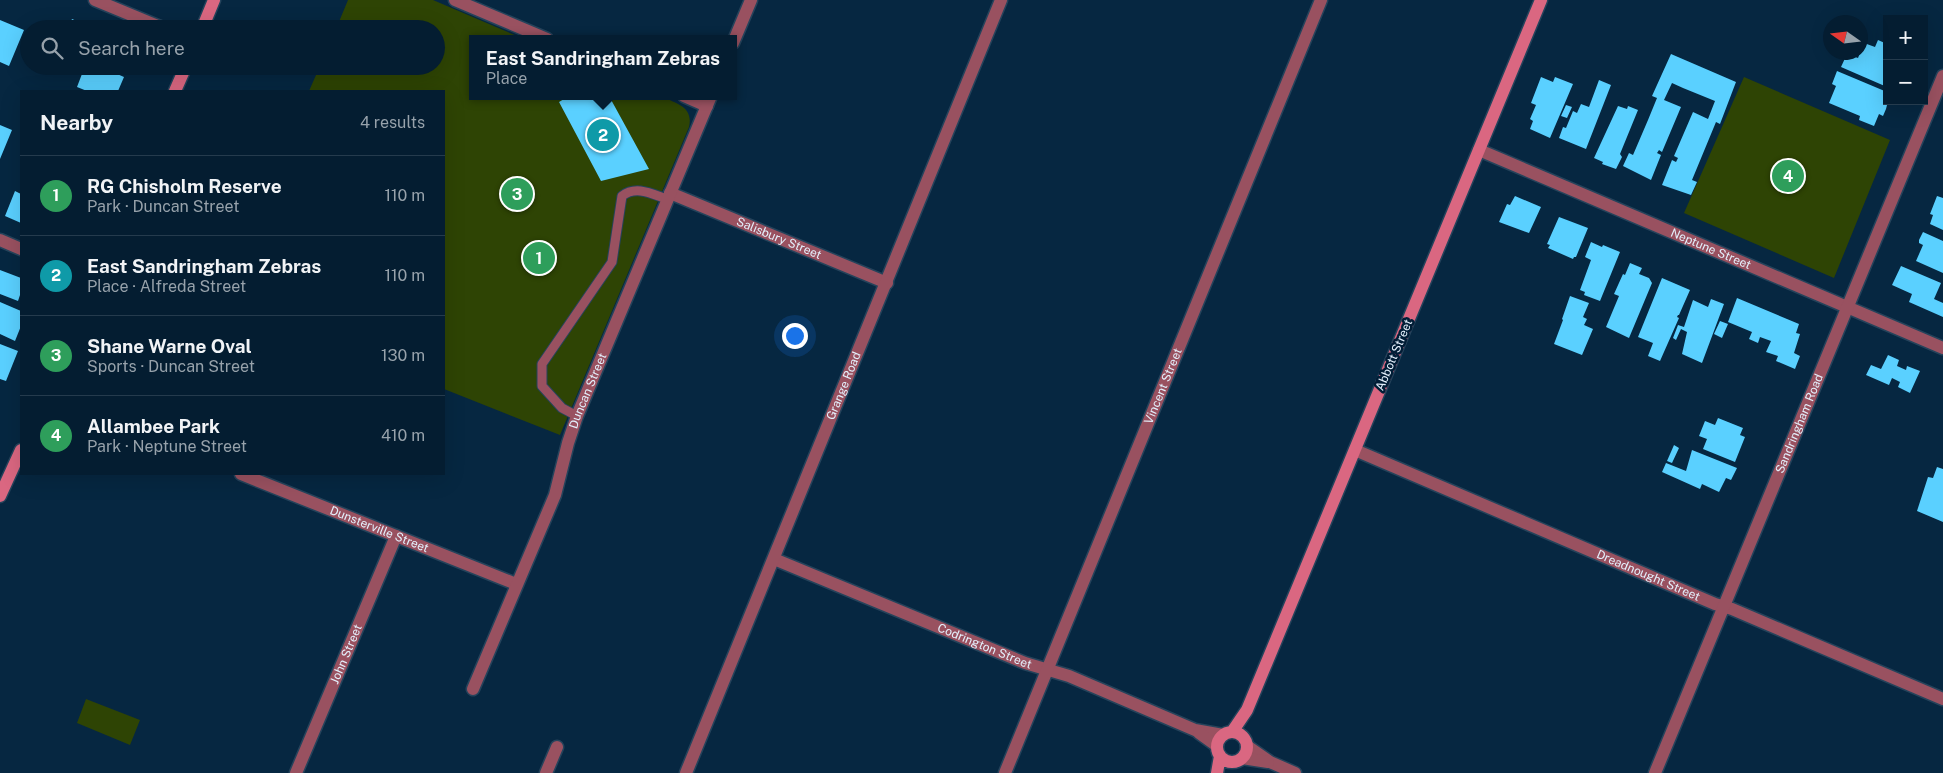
<!DOCTYPE html>
<meta charset="utf-8">
<style>
:root{--surface:#041d31;--page:#122a3d;--text:#f1f3f6;--muted:#97a2ab;--line:#253b4d;--accent:#ea580c}
body{margin:0;font-family:"Public Sans",sans-serif;background:var(--page);color:var(--text)}
.controls{position:absolute;right:15px;top:15px;display:grid;overflow:hidden;border-radius:0px;box-shadow:0 5px 20px #0002}
.controls button{width:45px;height:45px;display:grid;place-items:center;padding:0;border:0;border-bottom:1px solid var(--line);background:var(--surface);color:var(--text);font:25px sans-serif}
.compass{position:absolute;left:1823px;top:15px;width:45px;height:45px;border-radius:50%;background:var(--surface);box-shadow:0 5px 20px #0002;rotate:284deg}
.you{position:absolute;left:794px;top:335px;width:18px;height:18px;margin:-12px;border:4px solid #fff;border-radius:50%;background:#1a73e8;box-shadow:0 0 0 8px #1a73e833}
.badge{display:grid;place-items:center;width:32px;height:32px;border-radius:50%;background:var(--accent);color:#fff;font-size:16px;font-weight:700}
.pin{position:absolute;translate:-50% -50%;border:2px solid #fff;box-shadow:0 1px 5px #0006}
.popup{position:absolute;left:469px;top:35px;width:268px;height:65px;box-sizing:border-box;display:grid;place-content:center;border-radius:0px;background:var(--surface);filter:drop-shadow(0 1px 4px #0005);font-size:16px;white-space:nowrap;color:var(--muted)}
.popup b{font-size:19px;color:var(--text)}
.popup::after{content:'';position:absolute;left:50%;top:100%;margin-left:-10px;border:10px solid transparent;border-top-color:var(--surface)}
.list{margin:0;padding:0;list-style:none}
h2{display:flex;justify-content:space-between;align-items:center;height:65px;margin:0;padding:0 20px;font-size:21px}
h2 small{font-size:16px;font-weight:400;color:var(--muted)}
.list li{display:grid;grid-template-columns:32px 1fr auto;gap:15px;align-items:center;box-sizing:border-box;height:80px;padding:0 20px;border-top:1px solid var(--line)}
.list b{display:block;font-size:19px;white-space:nowrap}
.list p{margin:0;font-size:16px;white-space:nowrap;color:var(--muted)}
.list em{font-size:16px;font-style:normal;color:var(--muted)}
.icon{flex:none;width:28px;height:28px;fill:none;stroke:currentColor;stroke-width:2;stroke-linecap:round;stroke-linejoin:round}
.map{position:relative;flex:none;width:1943px;height:773px;overflow:hidden}
.search{position:absolute;background:var(--surface);box-shadow:0 5px 20px #0002;left:20px;top:20px;width:425px;height:55px;display:flex;align-items:center;gap:12px;box-sizing:border-box;padding:0 18px;border-radius:28px;color:var(--muted);font-size:19px}
.panel{position:absolute;background:var(--surface);box-shadow:0 5px 20px #0002;left:20px;top:90px;width:425px;height:385px;border-radius:0px}
.map>svg:first-child{display:block}
.green{fill:#2e4404}
.building{fill:#5ad0ff}
.lines{fill:none;stroke-linecap:round;stroke-linejoin:round}
.lane-casing{stroke:#25435b;stroke-width:11}
.street-casing{stroke:#25435b;stroke-width:15}
.secondary-casing{stroke:#25435b;stroke-width:15}
.lane{stroke:#995160;stroke-width:9}
.street{stroke:#995160;stroke-width:12}
.secondary{stroke:#da6781;stroke-width:12}
.labels{text-anchor:middle;stroke-width:5;stroke-linejoin:round;paint-order:stroke}
.street-label{font-size:12px;fill:#e4f0fc;stroke:#001d36}
</style>
<div class="map">
<svg width="1943" height="773" viewBox="0 0 1943 773">
<rect width="100%" height="100%" fill="#062741"/>
<path class="green" d="M348 0H433L524 39H473V96H660C675 103 694 106 689 127L560 435 444 389V91H309L320 66H436V29H336Z
M1744 77 1890 140 1834 278 1684 213Z
M86 699 140 720 130 745 77 723Z"/>
<path class="building" d="M72 19 95 29H68Z
M0 20 24 30 9 66 0 62Z
M1878 40 1887 44V87L1841 67 1847 54 1858 58 1864 43 1875 47Z
M1671 54 1736 82 1720 124 1716 122 1692 180 1697 182 1691 195 1662 185 1672 160 1676 162 1678 158 1674 156 1693 112 1708 119 1715 101 1683 88 1672 83 1664 100 1681 107 1662 152 1659 150 1657 153 1661 155 1651 180 1623 166 1629 153 1633 155 1648 120 1657 98 1652 96Z
M85 66H99L124 77 118 91H87L77 87Z
M1837 71 1887 92 1888 101 1886 109 1883 116 1879 114 1874 126 1859 120 1860 116 1829 103 1836 86 1832 84Z
M1541 77 1553 82 1555 77 1573 84 1550 138 1530 129 1533 121 1530 119 1536 105 1531 103Z
M1599 80 1611 85 1586 149 1559 138 1563 127 1566 128 1573 111 1577 113 1581 104 1589 107Z
M569 96H609L649 169 601 181 559 102Z
M1566 105 1572 107 1567 118 1561 116Z
M1618 106 1627 109 1628 106 1638 110 1620 154 1622 157 1616 169 1602 164 1603 162 1594 158Z
M0 125 12 130 0 159Z
M15 191 21 194V223L5 216Z
M1515 196 1541 207 1529 233 1499 222 1507 204 1510 205Z
M1937 196 1943 198V230L1930 224 1933 215 1930 214Z
M1559 217 1588 228 1576 257H1574L1573 259 1548 248 1550 245 1547 244Z
M1923 232 1943 241V273L1916 261 1923 245 1919 243V240Z
M1591 242 1602 247 1603 245 1620 252 1600 301 1584 295 1585 292 1580 290 1591 260 1585 257Z
M1630 263 1642 268 1639 274 1649 278 1652 283 1629 338 1606 327 1619 296 1614 294 1623 274 1625 275Z
M1901 266 1941 283 1934 299 1943 303V317L1909 302 1912 294 1892 285Z
M0 270 21 278V292L18 301 0 294Z
M1662 278 1690 290 1679 315H1678L1677 317 1679 318 1660 361 1648 356 1653 343 1638 337Z
M1570 296 1589 303 1583 317 1587 319 1584 325 1593 329 1582 355 1554 344 1563 320 1562 319Z
M1737 298 1799 324 1796 333 1800 334 1794 353 1800 356 1795 369 1776 361 1778 356 1766 352 1771 341 1760 337 1758 343 1749 339 1752 332 1728 322Z
M1711 299 1724 304 1702 363 1682 354 1687 332 1681 329 1676 340 1673 338 1678 325 1684 327 1693 300 1708 307Z
M0 302 21 311V326L15 341 0 334Z
M1720 321 1728 324 1722 338 1714 334Z
M0 344 18 351 6 381 0 379Z
M1888 355 1899 360 1897 366 1906 370 1907 366 1920 371 1910 393 1898 387 1900 382 1892 378 1889 385 1866 375 1871 365 1881 369Z
M1718 418 1743 428 1740 435 1745 437 1735 462 1703 449 1707 439 1699 436 1705 421 1715 425Z
M1674 445 1679 448 1672 463 1667 461Z
M1692 450 1737 468 1731 480 1726 478 1719 492 1702 484 1700 489 1662 472 1666 463 1686 471Z
M1937 467 1943 469V522L1917 511 1928 477 1933 478Z"/>
<g class="lines">
<defs>
<path id="lane" d="M577 416 562 408 542 386V364L612 262 622 196C636 185 652 194 667 199"/>
<g id="street">
<path d="M95 0 165 29"/>
<path d="M455 0 547 39"/>
<path d="M733 43 751 0"/>
<path d="M684 96 707 106"/>
<path id="s1" d="M1479 150 1943 348"/>
<path id="s2" d="M670 193 887 283"/>
<path d="M0 240 21 249"/>
<path id="s3" d="M1355 450 1715 604 1732 609 1943 699"/>
<path id="s4" d="M241 474 516 584"/>
<path id="s5" d="M774 559 1025 663 1069 676 1195 730 1223 735"/>
<path id="s6" d="M473 689 555 495 568 443 577 416 711 96"/>
<path d="M1199 733 1217 746"/>
<path d="M1247 746 1270 762 1295 773"/>
<path d="M1242 758 1268 762"/>
<path id="s7" d="M296 773 396 536"/>
<path d="M546 773 557 747"/>
<path id="s8" d="M686 773 1001 0"/>
<path id="s9" d="M1005 773 1321 0"/>
<path id="s10" d="M1655 773 1943 76"/>
</g>
<path id="secondary" d="M202 29 214 0
M175 91 186 66
M0 496 21 450
M1232 732 1247 710 1541 0
M1217 747a15 15 0 1 1 30 0a15 15 0 1 1-30 0Z
M1217 773 1220 756"/>
</defs>
<use href="#lane" class="lane-casing"/>
<use href="#street" class="street-casing"/>
<use href="#secondary" class="secondary-casing"/>
<use href="#lane" class="lane"/>
<use href="#street" class="street"/>
<use href="#secondary" class="secondary"/>
</g>
<g class="labels">
<g class="street-label">
<text dy="4" stroke="none"><textPath href="#s2" startOffset="118">Salisbury Street</textPath></text>
<text dy="4" stroke="none"><textPath href="#s1" startOffset="252">Neptune Street</textPath></text>
<text transform="translate(1394 355) rotate(-67)" y="4">Abbott Street</text>
<text dy="4" stroke="none"><textPath href="#s8" startOffset="418">Grange Road</textPath></text>
<text dy="4" stroke="none"><textPath href="#s9" startOffset="418">Vincent Street</textPath></text>
<text dy="4" stroke="none"><textPath href="#s6" startOffset="320">Duncan Street</textPath></text>
<text dy="4" stroke="none"><textPath href="#s10" startOffset="378">Sandringham Road</textPath></text>
<text dy="4" stroke="none"><textPath href="#s4" startOffset="149">Dunsterville Street</textPath></text>
<text dy="4" stroke="none"><textPath href="#s3" startOffset="319">Dreadnought Street</textPath></text>
<text dy="4" stroke="none"><textPath href="#s5" startOffset="228">Codrington Street</textPath></text>
<text dy="4" stroke="none"><textPath href="#s7" startOffset="129">John Street</textPath></text>
</g>
</g>
</svg>
<div class="controls">
<button>+</button>
<button>−</button>
</div>
<svg class="compass" viewBox="-18 -18 36 36"><path d="M0-13l5 13h-10z" fill="#e53935"/><path d="M0 13l5-13h-10z" fill="#97a2ab"/></svg>
<div class="you"></div>
<div class="pin badge" style="left:539px;top:258px;background:#2e9e5b">1</div>
<div class="pin badge" style="left:603px;top:135px;background:#0f9aa8">2</div>
<div class="popup"><b>East Sandringham Zebras</b>Place</div>
<div class="pin badge" style="left:517px;top:194px;background:#2e9e5b">3</div>
<div class="pin badge" style="left:1788px;top:176px;background:#2e9e5b">4</div>
<div class="search"><svg class="icon" aria-label="search" viewBox="0 0 24 24"><circle cx="10" cy="10" r="6"/><path d="M15 15l6 6"/></svg>Search here</div>
<section class="panel">
<h2>Nearby<small>4 results</small></h2>
<ul class="list">
<li><span class="badge" style="background:#2e9e5b">1</span><div><b>RG Chisholm Reserve</b><p>Park · Duncan Street</p></div><em>110 m</em></li>
<li><span class="badge" style="background:#0f9aa8">2</span><div><b>East Sandringham Zebras</b><p>Place · Alfreda Street</p></div><em>110 m</em></li>
<li><span class="badge" style="background:#2e9e5b">3</span><div><b>Shane Warne Oval</b><p>Sports · Duncan Street</p></div><em>130 m</em></li>
<li><span class="badge" style="background:#2e9e5b">4</span><div><b>Allambee Park</b><p>Park · Neptune Street</p></div><em>410 m</em></li>
</ul>
</section>
</div>
